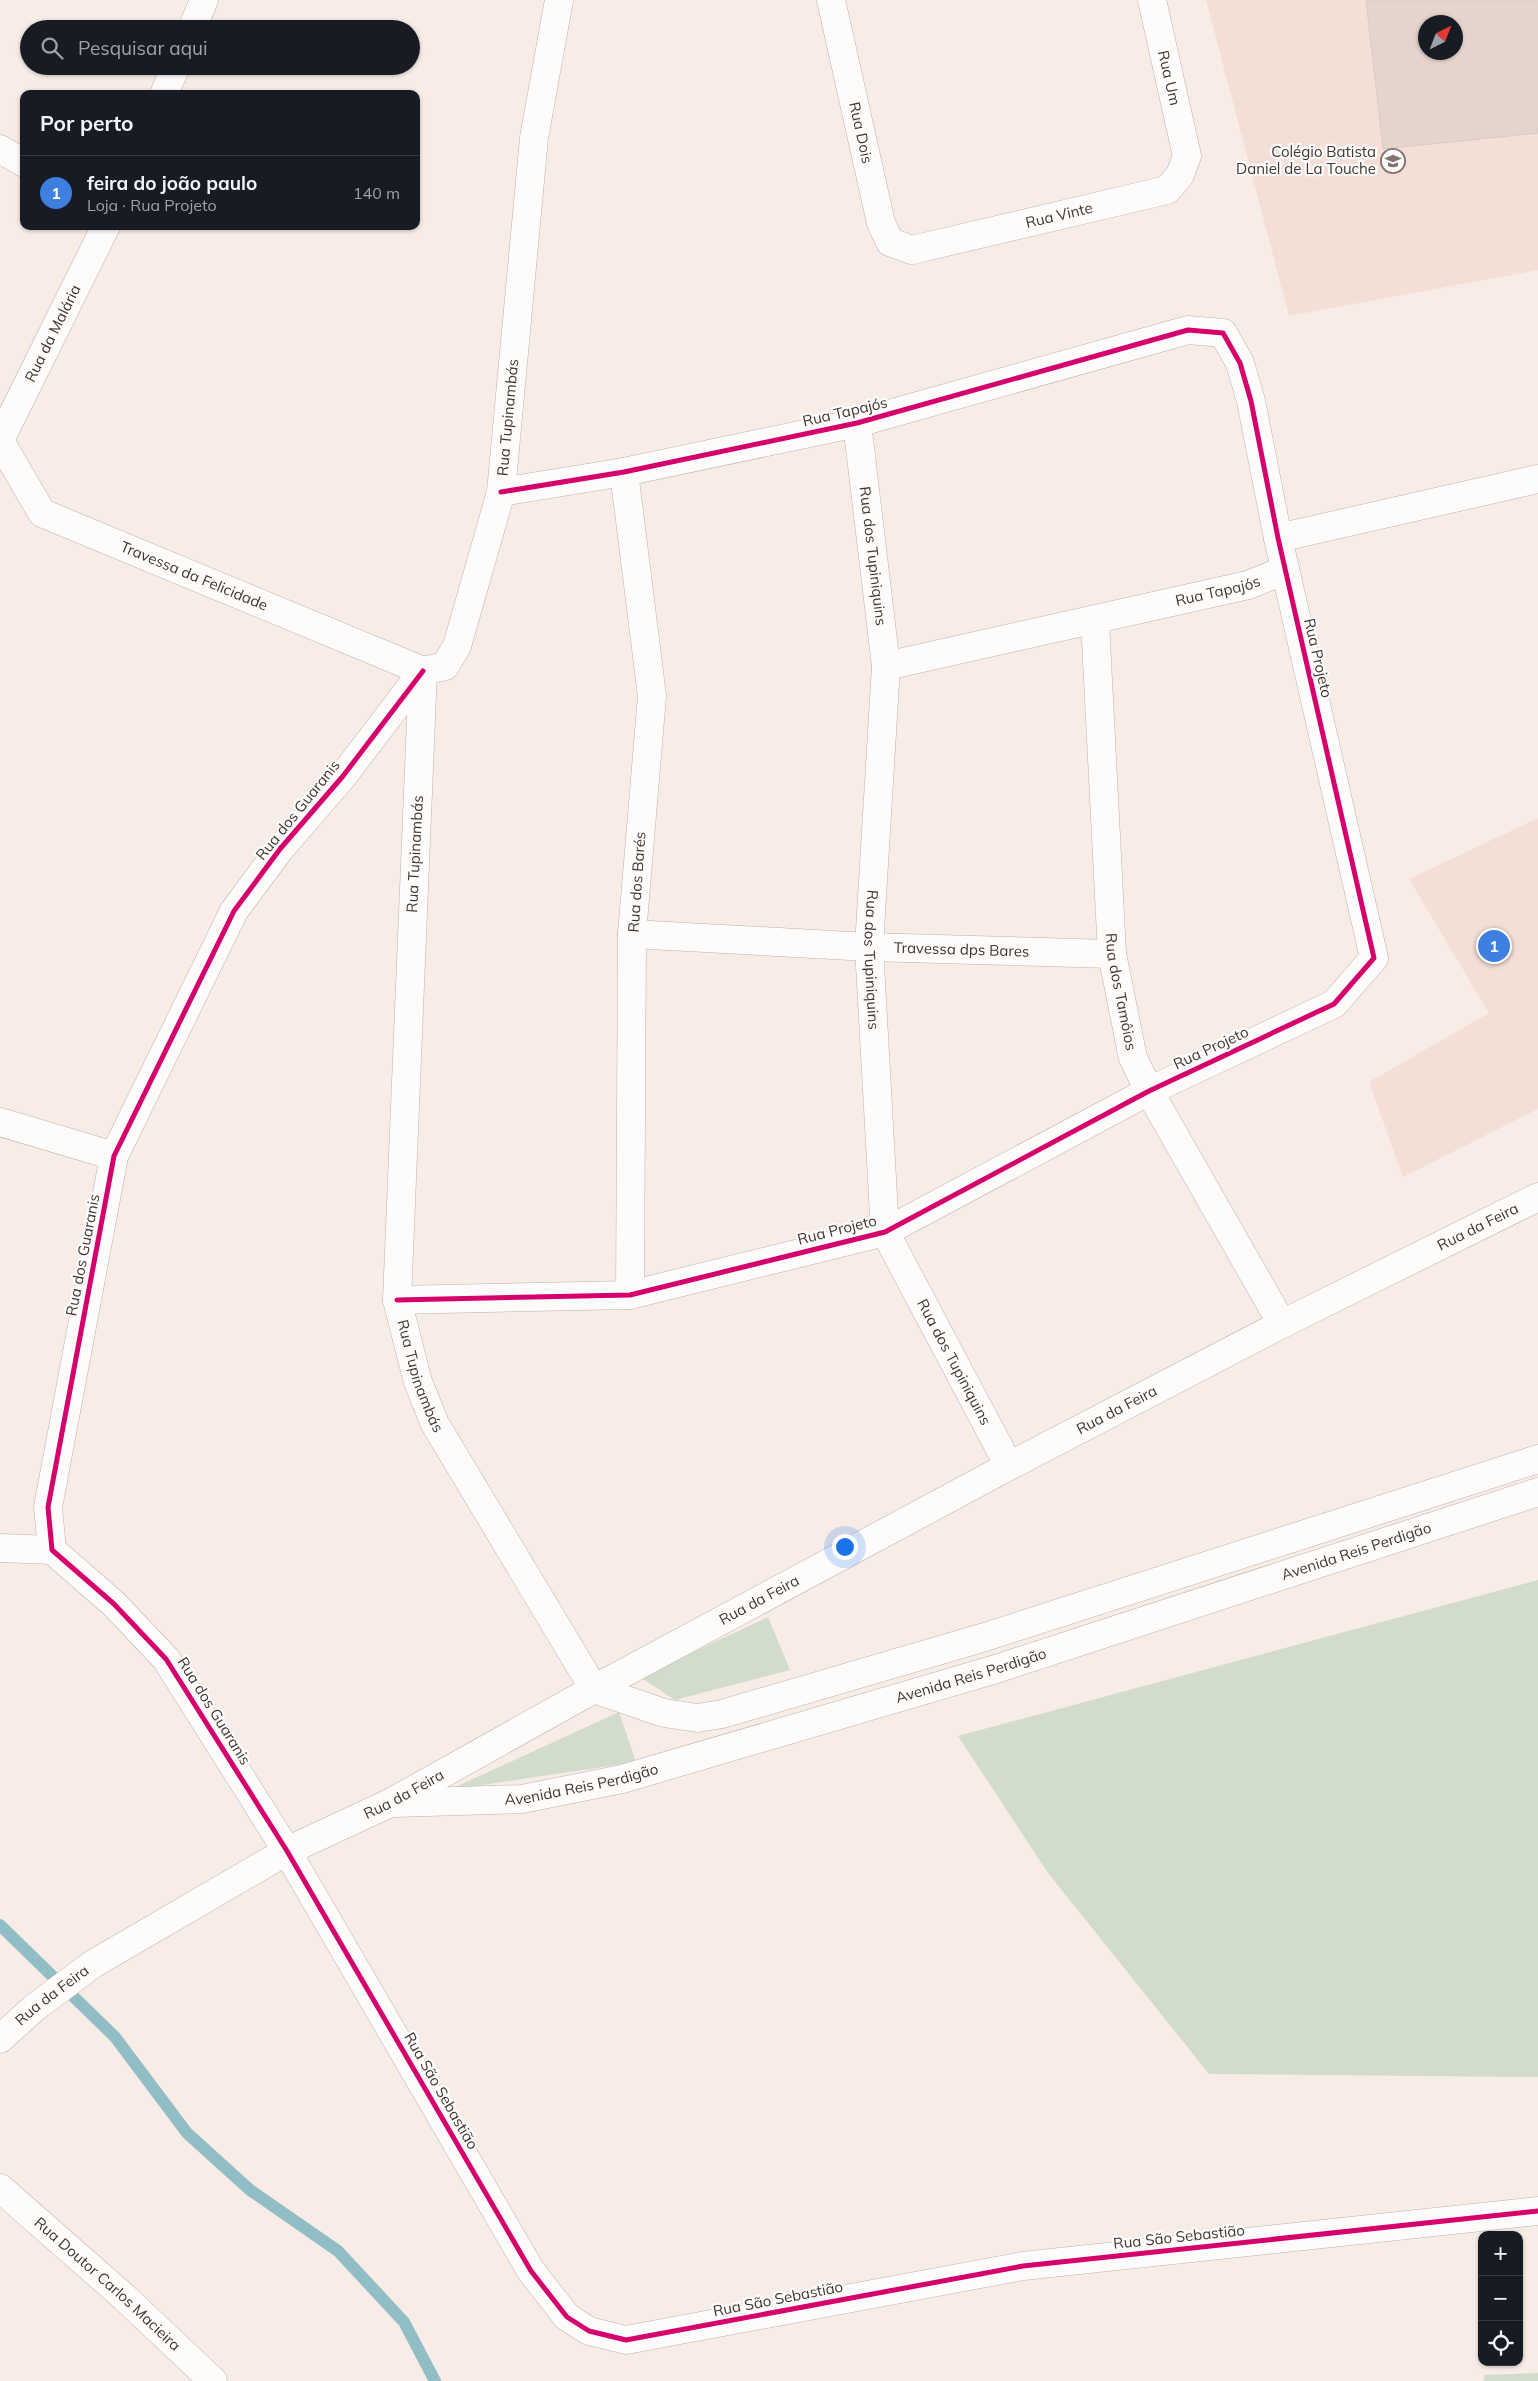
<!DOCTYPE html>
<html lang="pt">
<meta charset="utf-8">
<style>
:root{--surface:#171b24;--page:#242831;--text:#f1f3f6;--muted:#9ea1a6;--line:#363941;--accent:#b45309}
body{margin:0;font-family:Mulish,sans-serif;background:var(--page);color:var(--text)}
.controls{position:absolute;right:15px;bottom:15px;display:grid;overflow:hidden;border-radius:10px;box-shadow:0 1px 4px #0004}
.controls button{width:45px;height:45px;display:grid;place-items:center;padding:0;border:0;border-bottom:1px solid var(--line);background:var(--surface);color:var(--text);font:25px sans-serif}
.compass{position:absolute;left:1418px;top:15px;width:45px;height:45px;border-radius:50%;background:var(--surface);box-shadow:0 1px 4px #0004;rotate:42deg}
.you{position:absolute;left:844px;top:1546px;width:18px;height:18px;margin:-12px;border:4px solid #fff;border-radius:50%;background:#1a73e8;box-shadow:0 0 0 8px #1a73e833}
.badge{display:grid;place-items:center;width:32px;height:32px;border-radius:50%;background:var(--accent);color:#fff;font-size:16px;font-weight:700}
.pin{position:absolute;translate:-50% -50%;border:2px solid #fff;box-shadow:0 1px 5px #0006}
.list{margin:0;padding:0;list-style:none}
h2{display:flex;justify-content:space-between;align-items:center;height:65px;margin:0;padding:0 20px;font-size:21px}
h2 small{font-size:16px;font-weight:400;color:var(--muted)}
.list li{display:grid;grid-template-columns:32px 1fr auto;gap:15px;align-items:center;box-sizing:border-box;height:75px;padding:0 20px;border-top:1px solid var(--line)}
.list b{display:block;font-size:19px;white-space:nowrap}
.list p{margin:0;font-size:16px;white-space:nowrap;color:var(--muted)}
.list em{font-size:16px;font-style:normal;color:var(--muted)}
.icon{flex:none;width:28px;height:28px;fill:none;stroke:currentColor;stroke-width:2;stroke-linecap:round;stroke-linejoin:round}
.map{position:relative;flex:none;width:1538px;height:2381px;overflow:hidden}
.search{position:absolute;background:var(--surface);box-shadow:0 1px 4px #0004;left:20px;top:20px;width:400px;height:55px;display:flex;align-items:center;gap:12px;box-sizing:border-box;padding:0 18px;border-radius:28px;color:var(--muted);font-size:19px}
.panel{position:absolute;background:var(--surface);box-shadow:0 1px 4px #0004;left:20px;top:90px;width:400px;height:140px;border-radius:10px}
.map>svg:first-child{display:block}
.built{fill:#f3dfd6;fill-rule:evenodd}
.green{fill:#d2dccc}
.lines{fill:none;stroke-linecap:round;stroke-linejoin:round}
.stream{stroke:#91bec4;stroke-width:12}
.building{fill:#e4d4cc;stroke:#d8ccc6;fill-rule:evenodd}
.minor-casing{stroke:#bcb1ab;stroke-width:29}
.minor{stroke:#fefcfb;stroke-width:28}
.cycleway-casing{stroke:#fcfcfc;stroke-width:8}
.cycleway{stroke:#d6006c;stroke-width:5}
.labels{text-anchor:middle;stroke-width:4.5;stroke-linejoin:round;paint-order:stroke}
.street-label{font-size:15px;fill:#43352f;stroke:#fcfcfc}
.poi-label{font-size:15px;fill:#43352f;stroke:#fcfcfc;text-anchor:end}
</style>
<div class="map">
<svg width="1538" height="2381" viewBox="0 0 1538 2381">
<rect width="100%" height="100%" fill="#f8ece6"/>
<path class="built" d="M1206 0H1538V270L1289 316ZM1426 22H1456V52H1426Z
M1538 818V1109L1403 1177 1369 1082 1489 1013 1409 879Z"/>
<path class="green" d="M1538 1580V2077L1209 2074 1048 1873 958 1736Z
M768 1617 790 1670 675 1700 640 1677Z
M619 1712 636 1762 449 1790Z
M1538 2373V2381H1483L1485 2375Z"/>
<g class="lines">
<path class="stream" d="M0 1925 115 2037 187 2133 250 2190 338 2251 404 2322 435 2381"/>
</g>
<path class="building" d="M1366 0H1538V133L1383 149ZM1426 22H1456V52H1426Z"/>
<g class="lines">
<defs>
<g id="minor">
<path id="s1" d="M831 0 881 223 890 242 912 250 1167 190 1180 175 1187 156 1152 0"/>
<path d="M192 29 204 0"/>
<path d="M164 94 176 66"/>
<path d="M0 149 24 163"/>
<path id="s2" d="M857 423 886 666 869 947 885 1232 1009 1466"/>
<path id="s3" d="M0 440 106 226"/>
<path id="s4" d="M0 441 42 513 423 671"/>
<path d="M624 472 652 696 632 934 630 1295"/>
<path d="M1278 538 1538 479"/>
<path id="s5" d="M1095 621 1112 954 1133 1058 1149 1091 1282 1324"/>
<path id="s6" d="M886 666 1248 585 1285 570"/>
<path d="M423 671 343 776 280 849 234 911 114 1156 48 1507 52 1550 114 1604 166 1659 287 1851 531 2271 567 2317 589 2331 626 2340 1023 2266 1538 2211"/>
<path id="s7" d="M423 671 397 1300 418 1382 435 1424 594 1689"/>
<path id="s8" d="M423 671 445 666 457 646 501 492 534 138 559 0"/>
<path id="s9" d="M632 934 869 947 1112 954"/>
<path d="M0 1122 114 1156"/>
<path d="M397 1300 630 1295 885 1232 1149 1091 1334 1004 1374 958 1278 538 1251 401 1240 363 1223 333 1188 330 857 423 624 472 501 492"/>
<path d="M0 1548 52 1550"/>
<path d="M594 1689 664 1713 697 1718 722 1714 985 1637 1538 1459"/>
<path id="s10" d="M394 1803 522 1799 622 1779 996 1669 1538 1492"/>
<path id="s11" d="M0 2039 34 2008 93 1964 287 1851 390 1803 594 1689 1009 1466 1282 1324 1538 1197"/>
<path id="s12" d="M0 2188 124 2297 213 2381"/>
</g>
</defs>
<use href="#minor" class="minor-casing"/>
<use href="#minor" class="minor"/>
<defs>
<path id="cycleway" d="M423 671 343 776 280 849 234 911 114 1156 48 1507 52 1550 114 1604 166 1659 287 1851 531 2271 567 2317 589 2331 626 2340 1023 2266 1538 2211
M397 1300 630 1295 885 1232 1149 1091 1334 1004 1374 958 1278 538 1251 401 1240 363 1223 333 1188 330 857 423 624 472 501 492"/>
</defs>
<use href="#cycleway" class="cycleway-casing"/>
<use href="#cycleway" class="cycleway"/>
</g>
<defs>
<symbol id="school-ring" viewBox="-11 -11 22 22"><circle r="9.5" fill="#fcfcfc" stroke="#82756f" stroke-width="1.5"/><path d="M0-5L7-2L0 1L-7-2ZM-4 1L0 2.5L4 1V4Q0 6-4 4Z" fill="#82756f"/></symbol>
</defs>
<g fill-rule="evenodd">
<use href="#school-ring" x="1379" y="147" width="28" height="28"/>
</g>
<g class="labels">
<g class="street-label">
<text transform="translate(1169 78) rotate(77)" y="5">Rua Um</text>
<text dy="5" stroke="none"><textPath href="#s1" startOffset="136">Rua Dois</textPath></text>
<text dy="5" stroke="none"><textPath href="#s1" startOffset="424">Rua Vinte</textPath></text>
<text dy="5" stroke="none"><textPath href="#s3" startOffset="119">Rua da Malária</textPath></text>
<text transform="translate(845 412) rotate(-13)" y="5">Rua Tapajós</text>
<text dy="5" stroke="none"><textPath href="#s8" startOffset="281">Rua Tupinambás</textPath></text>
<text dy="5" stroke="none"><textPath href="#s2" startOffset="134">Rua dos Tupiniquins</textPath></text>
<text dy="5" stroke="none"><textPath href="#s4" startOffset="248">Travessa da Felicidade</textPath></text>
<text dy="5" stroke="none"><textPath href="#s6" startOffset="340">Rua Tapajós</textPath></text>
<text transform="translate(1318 658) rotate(77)" y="5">Rua Projeto</text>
<text transform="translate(298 810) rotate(-51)" y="5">Rua dos Guaranis</text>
<text transform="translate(415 854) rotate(-87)" y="5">Rua Tupinambás</text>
<text transform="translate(637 882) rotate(-86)" y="5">Rua dos Barés</text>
<text dy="5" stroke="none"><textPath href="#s9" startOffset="330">Travessa dps Bares</textPath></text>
<text dy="5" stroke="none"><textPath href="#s2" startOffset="539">Rua dos Tupiniquins</textPath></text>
<text dy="5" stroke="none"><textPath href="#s5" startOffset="372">Rua dos Tamôios</textPath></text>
<text transform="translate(1211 1048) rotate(-25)" y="5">Rua Projeto</text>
<text dy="5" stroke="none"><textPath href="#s11" startOffset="1689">Rua da Feira</textPath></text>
<text transform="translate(837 1230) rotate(-14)" y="5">Rua Projeto</text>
<text transform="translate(83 1255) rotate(-79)" y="5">Rua dos Guaranis</text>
<text dy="5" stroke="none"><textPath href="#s2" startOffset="959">Rua dos Tupiniquins</textPath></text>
<text dy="5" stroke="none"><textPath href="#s7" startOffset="709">Rua Tupinambás</textPath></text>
<text dy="5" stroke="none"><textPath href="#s11" startOffset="1284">Rua da Feira</textPath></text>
<text dy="5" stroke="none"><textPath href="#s10" startOffset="999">Avenida Reis Perdigão</textPath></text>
<text dy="5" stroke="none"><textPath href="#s11" startOffset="879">Rua da Feira</textPath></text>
<text dy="5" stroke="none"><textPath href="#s10" startOffset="594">Avenida Reis Perdigão</textPath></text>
<text transform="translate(214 1711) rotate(58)" y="5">Rua dos Guaranis</text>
<text dy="5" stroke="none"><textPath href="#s10" startOffset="189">Avenida Reis Perdigão</textPath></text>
<text dy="5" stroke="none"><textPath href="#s11" startOffset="474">Rua da Feira</textPath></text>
<text dy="5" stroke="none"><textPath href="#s11" startOffset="68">Rua da Feira</textPath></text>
<text transform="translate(441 2091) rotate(60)" y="5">Rua São Sebastião</text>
<text transform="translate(1179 2237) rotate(-6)" y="5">Rua São Sebastião</text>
<text dy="5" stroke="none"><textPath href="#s12" startOffset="144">Rua Doutor Carlos Macieira</textPath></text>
<text transform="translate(778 2299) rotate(-11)" y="5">Rua São Sebastião</text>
</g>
<g class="poi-label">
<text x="1376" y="157">Colégio Batista<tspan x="1376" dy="17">Daniel de La Touche</tspan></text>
</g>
</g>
</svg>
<div class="controls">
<button>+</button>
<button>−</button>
<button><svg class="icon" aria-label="locate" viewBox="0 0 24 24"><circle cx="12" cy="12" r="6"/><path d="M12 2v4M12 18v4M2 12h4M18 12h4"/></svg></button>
</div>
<svg class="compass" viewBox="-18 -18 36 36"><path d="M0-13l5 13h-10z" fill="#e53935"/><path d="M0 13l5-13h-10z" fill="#9ea1a6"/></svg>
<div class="you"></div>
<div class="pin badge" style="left:1494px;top:946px;background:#3f7fe0">1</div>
<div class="search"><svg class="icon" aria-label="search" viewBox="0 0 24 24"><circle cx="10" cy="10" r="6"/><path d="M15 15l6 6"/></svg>Pesquisar aqui</div>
<section class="panel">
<h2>Por perto<small></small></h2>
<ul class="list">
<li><span class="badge" style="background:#3f7fe0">1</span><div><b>feira do joão paulo</b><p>Loja · Rua Projeto</p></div><em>140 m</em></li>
</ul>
</section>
</div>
